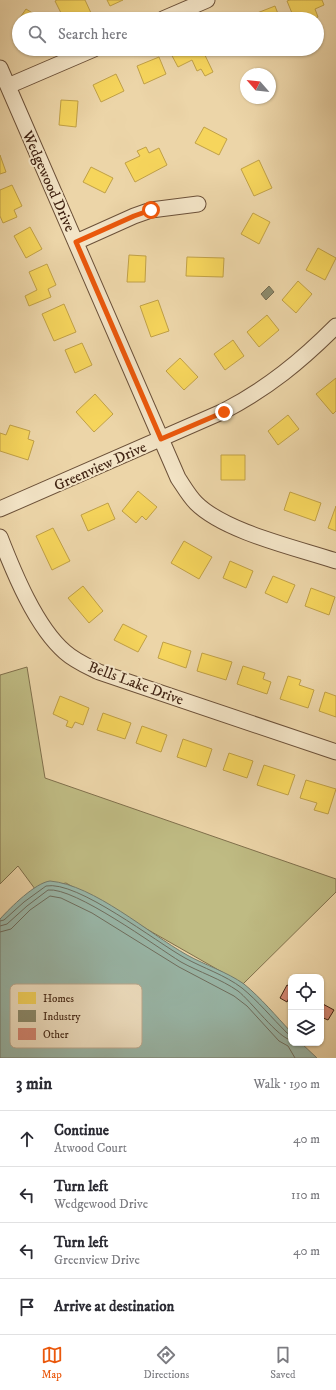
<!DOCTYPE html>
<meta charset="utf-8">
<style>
:root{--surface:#fff;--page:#f7f7f7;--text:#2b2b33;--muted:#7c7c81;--line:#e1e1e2;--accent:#ea580c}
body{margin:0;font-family:"IM FELL DW Pica",serif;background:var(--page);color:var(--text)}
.controls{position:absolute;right:12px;bottom:12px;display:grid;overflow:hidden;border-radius:8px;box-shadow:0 1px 3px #0004}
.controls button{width:36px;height:36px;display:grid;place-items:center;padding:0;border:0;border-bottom:1px solid var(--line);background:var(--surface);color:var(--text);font:20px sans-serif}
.compass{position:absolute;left:240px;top:68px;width:36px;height:36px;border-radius:50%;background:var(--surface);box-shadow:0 1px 3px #0004;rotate:298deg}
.stop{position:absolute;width:12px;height:12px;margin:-9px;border:3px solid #ea580c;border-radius:50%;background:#fff}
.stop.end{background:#ea580c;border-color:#fff;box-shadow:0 1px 4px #0008}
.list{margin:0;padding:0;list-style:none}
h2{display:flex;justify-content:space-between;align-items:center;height:52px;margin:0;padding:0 16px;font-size:17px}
h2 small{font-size:13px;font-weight:400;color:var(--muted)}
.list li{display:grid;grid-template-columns:26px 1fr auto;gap:12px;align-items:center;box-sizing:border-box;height:56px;padding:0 16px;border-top:1px solid var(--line)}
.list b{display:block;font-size:15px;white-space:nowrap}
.list p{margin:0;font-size:13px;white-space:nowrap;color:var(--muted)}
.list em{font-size:13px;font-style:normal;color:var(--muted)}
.icon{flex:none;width:22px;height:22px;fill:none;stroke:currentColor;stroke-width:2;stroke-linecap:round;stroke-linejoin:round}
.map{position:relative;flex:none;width:336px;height:1058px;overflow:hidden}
.search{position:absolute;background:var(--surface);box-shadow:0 1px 3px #0004;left:12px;right:12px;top:12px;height:44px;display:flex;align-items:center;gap:10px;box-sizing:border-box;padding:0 14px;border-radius:22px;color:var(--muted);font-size:15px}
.sheet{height:276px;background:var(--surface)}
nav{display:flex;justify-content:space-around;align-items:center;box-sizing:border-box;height:56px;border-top:1px solid var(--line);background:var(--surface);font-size:11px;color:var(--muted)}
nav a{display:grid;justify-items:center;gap:2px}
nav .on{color:var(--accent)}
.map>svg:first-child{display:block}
.green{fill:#bfbb83;stroke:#80704c}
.water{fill:#99b8aa;stroke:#767d6e}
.homes{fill:#f6d55c;stroke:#c0a046}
.industry{fill:#8c8c6e;stroke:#766d53}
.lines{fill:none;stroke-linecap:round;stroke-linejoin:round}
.shore{stroke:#6e6e5f;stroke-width:1}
.building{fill:#d68874;stroke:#422514}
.minor-casing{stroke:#6c5139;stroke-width:17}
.minor{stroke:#f3e4c6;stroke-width:15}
.route{stroke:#ea580c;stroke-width:5}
.labels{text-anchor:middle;stroke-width:4;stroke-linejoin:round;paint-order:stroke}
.street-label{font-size:15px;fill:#422514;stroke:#f3e4c6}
.key{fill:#f3e4c6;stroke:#beab91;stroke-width:1}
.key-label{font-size:11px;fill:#422514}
</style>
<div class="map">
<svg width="336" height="1058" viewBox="0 0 336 1058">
<rect width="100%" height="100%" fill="#ecd5a8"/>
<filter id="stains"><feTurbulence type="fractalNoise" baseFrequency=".005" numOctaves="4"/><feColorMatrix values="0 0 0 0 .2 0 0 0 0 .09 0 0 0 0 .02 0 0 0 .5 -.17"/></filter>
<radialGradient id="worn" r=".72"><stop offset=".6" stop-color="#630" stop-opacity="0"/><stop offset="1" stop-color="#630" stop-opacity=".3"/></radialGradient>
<path class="green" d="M27 667 45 778 336 879V892L243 984 66 883 35 889 18 866 0 884V675Z"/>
<path class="water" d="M50 881C94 885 148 933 187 955 205 965 227 972 244 984 261 998 276 1016 291 1032V1043H301L317 1058H0V919C11 907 35 883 50 881Z"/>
<path class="homes" d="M57 0H85L91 13 78 19H64L55 1Z
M107 0H123L110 6Z
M290 0H322L324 5 315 9 318 17 314 19H305L303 14 294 18 287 1Z
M275 6 280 19H253L252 15Z
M26 9 42 19H19Z
M176 49H202L213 72 205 76 201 69 197 71 192 60 178 67 170 52Z
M159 57 166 74 144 84 137 66Z
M116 74 124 91 101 102 93 85Z
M61 100 78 101 76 127 59 125Z
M204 127 227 139 219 155 195 143Z
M146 147 149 153 159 148 167 165 135 182 125 163 140 156 137 151Z
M0 155 6 172 0 174Z
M259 160 272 188 254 196 241 169Z
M91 167 113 178 105 193 83 182Z
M12 185 22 206 14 210 17 217 3 223 0 216V190Z
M253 213 270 222 259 244 241 234Z
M30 227 42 249 26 258 14 236Z
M318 248 336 258 325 280 306 270Z
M129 255 146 256 145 282H127Z
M187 257 224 258 223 277 186 276Z
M47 264 56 285 48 289 51 297 29 306 25 296 37 290 29 272Z
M298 281 312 294 296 313 282 300Z
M158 300 169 331 151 337 140 306Z
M64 304 76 332 54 341 42 314Z
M267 315 279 330 259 347 247 332Z
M233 340 244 356 225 370 214 354Z
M82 343 92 365 75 373 65 350Z
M180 358 198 377 184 390 166 371Z
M336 378V411L333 414 316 394Z
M95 394 113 414 94 432 76 412Z
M288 415 299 429 278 445 268 431Z
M10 425 30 431 28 439 34 441 28 460 0 451V433L6 435Z
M221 455H245V480H221Z
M138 491 157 507 146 520 142 516 136 523 122 511Z
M290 492 321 503 315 521 284 510Z
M108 503 115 519 88 531 81 515Z
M336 506V531L328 528Z
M53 528 70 561 52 570 36 536Z
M184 541 212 557 199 579 171 563Z
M230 561 253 571 246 588 223 578Z
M273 576 295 585 287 603 265 593Z
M83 586 103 611 89 623 68 598Z
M311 588 335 597 329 615 305 606Z
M123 624 147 636 138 652 114 640Z
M163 642 191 651 186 668 158 658Z
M202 653 232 662 226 680 197 671Z
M243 666 265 673 263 679 271 682 267 694 237 684Z
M288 676 301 680 299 685 314 690 308 708 280 699Z
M325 692 336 696V717L319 711Z
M60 696 89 708 83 725 75 722 72 728 66 726 68 721 53 714Z
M103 713 131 723 125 739 97 730Z
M142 726 167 735 161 752 136 743Z
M183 739 212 749 206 767 177 757Z
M229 753 253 761 247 778 223 770Z
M264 765 295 775 288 795 257 785Z
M306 780 336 789 328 814 314 810 317 803 300 798Z"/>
<path class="industry" d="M269 286 274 292 266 300 261 294Z"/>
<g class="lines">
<path class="shore" d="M0 921 4 920 24 902 46 886C77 880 156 942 185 958 203 968 225 975 242 988 258 1001 272 1018 287 1033L291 1035
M0 926 7 924 27 906 48 890C75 887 155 946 181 962 199 972 221 979 238 991 250 1000 279 1039 291 1040
M0 932 11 929 30 910 50 896 61 898 92 913 179 967 234 996 247 1006 279 1041 288 1046 295 1058"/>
</g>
<path class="building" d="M287 985 291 987V994L287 1002 280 998Z
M321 1003 334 1010 328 1020 321 1017Z"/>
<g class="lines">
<defs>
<path id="minor" d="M163 19 207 0
M0 68 178 478C184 487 189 496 196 503 225 532 297 548 336 561
M8 86 94 49
M76 242 134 216 151 210 198 204
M0 509 224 411C268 388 301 361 336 326
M0 537C14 573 36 627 65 652 75 661 87 666 99 672L336 752"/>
</defs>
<use href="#minor" class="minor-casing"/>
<use href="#minor" class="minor"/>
</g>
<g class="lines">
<path class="route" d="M151 210 134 216 76 242 161 439 224 412"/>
</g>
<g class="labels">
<g class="street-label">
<text transform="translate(49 181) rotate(66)" y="5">Wedgewood Drive</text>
<text transform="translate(100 466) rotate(-24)" y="5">Greenview Drive</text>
<text transform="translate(136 683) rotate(20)" y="5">Bells Lake Drive</text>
</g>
</g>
<rect x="10" y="984" width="132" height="64" rx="6" class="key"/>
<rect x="18" y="992" width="18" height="12" fill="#f6d55c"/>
<rect x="18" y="1010" width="18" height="12" fill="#8c8c6e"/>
<rect x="18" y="1028" width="18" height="12" fill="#d68874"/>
<g class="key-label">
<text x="43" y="1002">Homes</text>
<text x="43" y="1020">Industry</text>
<text x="43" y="1038">Other</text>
</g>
<rect width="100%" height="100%" filter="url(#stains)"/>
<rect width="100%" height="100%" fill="url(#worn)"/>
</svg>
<div class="controls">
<button><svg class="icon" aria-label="locate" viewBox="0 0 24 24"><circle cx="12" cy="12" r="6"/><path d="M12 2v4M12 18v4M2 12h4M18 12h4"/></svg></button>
<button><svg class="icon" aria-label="layers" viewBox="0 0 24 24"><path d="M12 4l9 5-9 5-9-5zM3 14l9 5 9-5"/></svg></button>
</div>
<svg class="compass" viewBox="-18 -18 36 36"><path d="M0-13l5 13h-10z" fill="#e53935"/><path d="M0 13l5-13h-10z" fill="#7c7c81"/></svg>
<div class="stop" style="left:151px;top:210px"></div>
<div class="stop end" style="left:224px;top:412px"></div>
<div class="search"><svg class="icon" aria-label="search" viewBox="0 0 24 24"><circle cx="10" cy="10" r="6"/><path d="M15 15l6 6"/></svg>Search here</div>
</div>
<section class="sheet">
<h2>3 min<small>Walk · 190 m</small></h2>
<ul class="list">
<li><svg class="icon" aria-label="ahead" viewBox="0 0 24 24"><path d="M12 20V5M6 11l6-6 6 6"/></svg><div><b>Continue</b><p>Atwood Court</p></div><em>40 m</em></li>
<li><svg class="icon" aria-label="left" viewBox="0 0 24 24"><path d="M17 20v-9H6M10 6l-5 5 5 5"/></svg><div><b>Turn left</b><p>Wedgewood Drive</p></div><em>110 m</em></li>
<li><svg class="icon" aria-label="left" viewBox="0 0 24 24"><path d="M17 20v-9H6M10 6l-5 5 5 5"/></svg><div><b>Turn left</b><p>Greenview Drive</p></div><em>40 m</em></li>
<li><svg class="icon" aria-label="arrive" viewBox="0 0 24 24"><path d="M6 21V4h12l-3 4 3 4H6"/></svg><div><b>Arrive at destination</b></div></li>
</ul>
</section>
<nav>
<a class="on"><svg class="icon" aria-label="map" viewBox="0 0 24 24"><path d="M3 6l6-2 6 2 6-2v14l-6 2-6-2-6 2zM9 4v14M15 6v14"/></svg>Map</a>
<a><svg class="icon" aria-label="directions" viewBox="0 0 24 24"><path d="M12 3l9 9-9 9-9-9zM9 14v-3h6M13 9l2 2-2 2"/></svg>Directions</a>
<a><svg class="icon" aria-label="saved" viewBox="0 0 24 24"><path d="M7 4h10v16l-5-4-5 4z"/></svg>Saved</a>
</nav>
